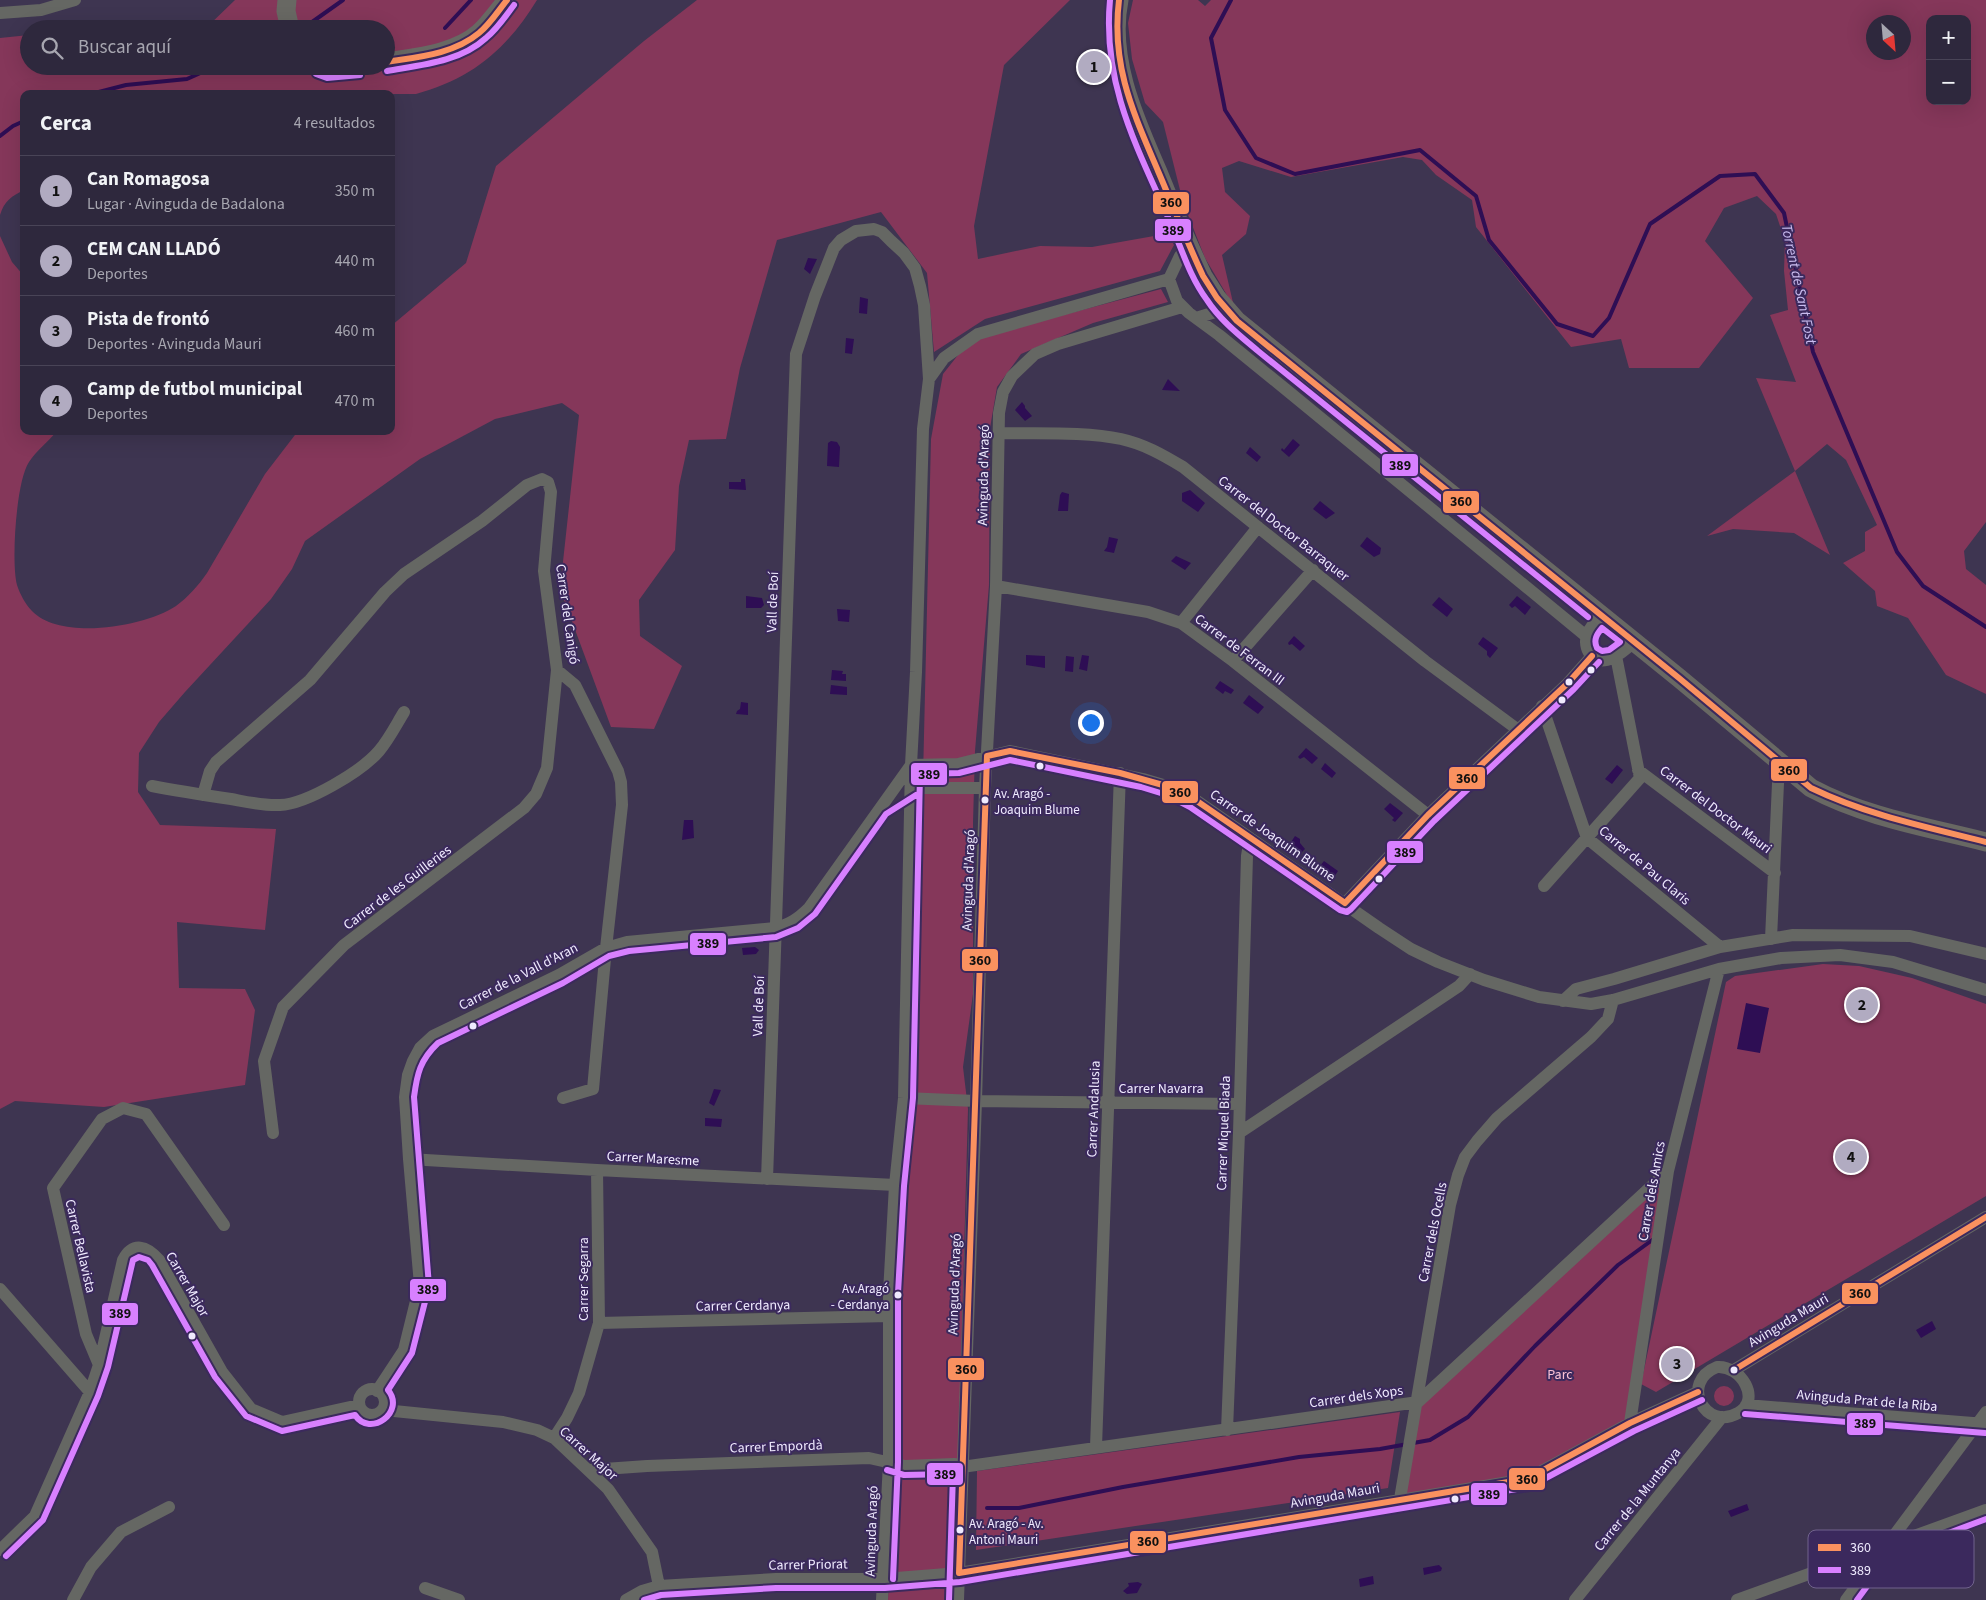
<!DOCTYPE html>
<html lang="es">
<meta charset="utf-8">
<style>
:root{--surface:#2e283d;--page:#363044;--text:#f1f3f6;--muted:#a7a6b0;--line:#494457;--accent:#b1abc1}
body{margin:0;font-family:"Source Sans 3",sans-serif;background:var(--page);color:var(--text)}
.controls{position:absolute;right:15px;top:15px;display:grid;overflow:hidden;border-radius:10px;box-shadow:0 5px 20px #0002}
.controls button{width:45px;height:45px;display:grid;place-items:center;padding:0;border:0;border-bottom:1px solid var(--line);background:var(--surface);color:var(--text);font:25px sans-serif}
.compass{position:absolute;left:1866px;top:15px;width:45px;height:45px;border-radius:50%;background:var(--surface);box-shadow:0 5px 20px #0002;rotate:154deg}
.you{position:absolute;left:1090px;top:722px;width:18px;height:18px;margin:-12px;border:4px solid #fff;border-radius:50%;background:#1a73e8;box-shadow:0 0 0 8px #1a73e833}
.badge{display:grid;place-items:center;width:32px;height:32px;border-radius:50%;background:var(--accent);color:#111;font-size:16px;font-weight:700}
.pin{position:absolute;translate:-50% -50%;border:2px solid #fff;box-shadow:0 1px 5px #0006}
.list{margin:0;padding:0;list-style:none}
h2{display:flex;justify-content:space-between;align-items:center;height:65px;margin:0;padding:0 20px;font-size:21px}
h2 small{font-size:16px;font-weight:400;color:var(--muted)}
.list li{display:grid;grid-template-columns:32px 1fr auto;gap:15px;align-items:center;box-sizing:border-box;height:70px;padding:0 20px;border-top:1px solid var(--line)}
.list b{display:block;font-size:19px;white-space:nowrap}
.list p{margin:0;font-size:16px;white-space:nowrap;color:var(--muted)}
.list em{font-size:16px;font-style:normal;color:var(--muted)}
.icon{flex:none;width:28px;height:28px;fill:none;stroke:currentColor;stroke-width:2;stroke-linecap:round;stroke-linejoin:round}
.map{position:relative;flex:none;width:1986px;height:1600px;overflow:hidden}
.search{position:absolute;background:var(--surface);box-shadow:0 5px 20px #0002;left:20px;top:20px;width:375px;height:55px;display:flex;align-items:center;gap:12px;box-sizing:border-box;padding:0 18px;border-radius:28px;color:var(--muted);font-size:19px}
.panel{position:absolute;background:var(--surface);box-shadow:0 5px 20px #0002;left:20px;top:90px;width:375px;height:345px;border-radius:10px}
.map>svg:first-child{display:block}
.green{fill:#85375a;fill-rule:evenodd}
.water{fill:#2e0e54}
.lines{fill:none;stroke-linecap:round;stroke-linejoin:round}
.stream{stroke:#2e0e54;stroke-width:4}
.street{stroke:#656763;stroke-width:12}
.secondary{stroke:#686863;stroke-width:19}
.bus-1-casing{stroke:#3b295d;stroke-width:10}
.bus-2-casing{stroke:#3b295d;stroke-width:10}
.bus-1{stroke:#fa915f;stroke-width:6}
.bus-2{stroke:#d880ff;stroke-width:6}
.bus-dot{fill:#efeafe;stroke:#3b295d;stroke-width:2}
.labels{text-anchor:middle;stroke-width:4;stroke-linejoin:round;paint-order:stroke}
.bus-label{font-size:13px;fill:#efeafe;stroke:#3b295d;text-anchor:start}
.street-label{font-size:14px;fill:#efeafe;stroke:#3b295d}
.park-label{font-size:14px;fill:#fdc2d5;stroke:#3b295d}
.water-label{font-size:15px;font-style:italic;fill:#cabcef;stroke:#3b295d}
.key{fill:#3b295d;stroke:#71638d;stroke-width:1}
.key-label{font-size:14px;fill:#efeafe}
.line-badge{stroke:#3b295d;stroke-width:2}
.pale-badge-label{font-size:14px;text-anchor:middle;font-weight:bold;fill:#111}
</style>
<div class="map">
<svg width="1986" height="1600" viewBox="0 0 1986 1600">
<rect width="100%" height="100%" fill="#3e3551"/>
<path class="green" d="M235 0H537C507 49 472 79 416 94H24V190C12 196 4 201 0 215V38L29 35V66H386V29H205Z
M697 0H1070L1004 65 974 226 978 259 1040 246 1092 247 1171 233 1174 245 1160 271 985 319 934 352 927 273 881 212 777 240 740 368 726 439 689 440 679 486 675 550 639 600 640 636 682 666 654 729 611 727 560 589 579 415 562 403 495 419 420 459 305 541 292 569 271 599 185 692 159 722 139 753 138 792 160 825 276 829 265 930 177 922 179 988 245 989 255 1010 245 1085 104 1107 15 1101 0 1109V236L12 262 24 276V431H57C48 442 36 451 29 462 16 481 11 563 17 585 20 594 25 604 32 611 61 641 144 627 176 606 188 597 198 586 207 573L265 474 298 431H391V326L466 263 496 166 644 41Z
M1133 0H1198L1205 6 1211 0H1986V522L1964 551 1966 569 1986 585V694L1946 675 1908 618 1877 606 1875 591 1843 563 1865 551V532L1877 525 1846 460 1827 444 1795 471 1830 555 1794 533 1733 529 1707 536 1795 471 1756 378 1796 382 1770 315 1788 310 1784 271 1785 241 1776 214 1757 196 1724 208 1705 241 1753 298 1699 368H1629L1621 339 1571 347 1476 227 1472 200 1436 175 1422 160 1403 157 1291 177 1239 161 1222 168 1225 192 1250 216 1246 234 1222 255 1234 307 1205 258 1183 202 1163 122 1145 103 1132 59 1128 23ZM1930 19H1967V101H1930ZM1874 22H1904V52H1874Z
M1161 289 1168 302 1093 323 1021 354 997 387 990 428 989 585 975 751 973 823V994L963 1067 968 1109 957 1508 950 1600H888L922 820 931 439 943 374 962 350 984 336Z
M1823 964 1859 966 1912 978 1986 1004V1196L1656 1392 1641 1384 1726 982 1735 976Z
M1668 1171 1630 1423 1527 1479 1400 1499 1418 1402Z
M1714 1396a10 10 0 1 1 20 0a10 10 0 1 1-20 0Z
M1400 1412 1388 1488 976 1550 977 1471Z"/>
<path class="water" d="M808 258 817 259 810 274 804 269Z
M860 297 868 299 867 314 859 313Z
M846 338 854 339 852 354 845 353Z
M1168 379 1180 391 1162 390Z
M1022 402 1025 406V408L1032 416 1025 421 1015 410Z
M1293 439 1300 445 1289 457 1281 450 1282 448 1284 450Z
M831 441 837 442 840 447 839 467 827 466 828 443Z
M1250 447 1261 457 1257 462 1246 453Z
M741 479H745L746 490 729 489V482H741Z
M1190 490 1205 503 1198 512 1182 501V493Z
M1062 492 1069 494 1068 511H1058L1060 495Z
M1320 501 1335 513 1326 519 1313 509Z
M1109 537 1118 539 1114 553 1104 551 1107 547Z
M1367 537 1381 548 1380 554 1374 557 1360 546Z
M1176 556 1191 563 1185 570 1171 561Z
M746 596 762 598 764 605 761 608H746Z
M1517 596 1531 607 1525 615 1515 606 1512 608 1509 605Z
M1439 597 1453 609 1447 617 1432 605Z
M837 609 850 610 849 622 838 621Z
M1294 636 1305 646 1300 651 1292 644 1289 645 1288 643Z
M1483 637 1498 648 1490 658 1487 655V651L1478 644Z
M1026 655 1045 656V668L1026 665Z
M1082 655 1089 656 1087 671 1079 669Z
M1066 656 1074 657 1073 672 1065 671Z
M832 670 843 671 842 674H846V681L831 680Z
M1220 681 1234 690 1231 694 1225 691 1223 694 1215 688Z
M831 685 847 687V695L830 694Z
M1249 695 1264 707 1258 714 1243 703Z
M741 702 748 703V715L736 714 737 711 740 709Z
M1306 748 1318 758 1312 764 1304 757 1300 759 1298 757Z
M1325 763 1336 773 1332 778 1321 769Z
M1617 765 1623 770 1612 784 1605 779Z
M1390 803 1403 813 1395 822 1392 820 1394 818 1384 809Z
M684 820H693L694 838 682 840Z
M1295 836 1300 839V843L1305 849 1301 853 1289 845Z
M1324 861 1338 871 1334 877 1320 866Z
M755 947 759 950 756 954 743 955 742 948Z
M1746 1003 1769 1008 1760 1053 1737 1049Z
M714 1089 721 1090 714 1106 709 1103Z
M705 1118 722 1119 721 1127 705 1126Z
M1932 1321 1936 1329 1921 1338 1916 1330Z
M1747 1504 1749 1510 1731 1517 1728 1511Z
M1439 1565 1442 1568 1441 1571 1424 1575 1423 1568Z
M1373 1576 1374 1584 1360 1587 1359 1579Z
M1138 1582 1142 1584 1137 1593 1127 1594 1123 1591 1129 1586 1128 1583Z"/>
<g class="lines">
<path class="stream" d="M1231 0 1211 38 1225 110 1256 158 1295 174 1420 150 1476 196 1489 240 1557 324 1593 336 1609 318 1650 224 1720 176 1755 174 1784 213 1813 352 1897 552 1923 586 1986 627
M305 27 343 0
M445 28 471 0
M91 94 126 85 187 79 216 66
M0 136 13 126 24 121
M987 1508H1019L1123 1487 1299 1457 1380 1449 1430 1440 1468 1417 1535 1346 1618 1265 1655 1238"/>
<path class="street" d="M0 13 41 10 75 0
M1169 279 1177 301 1189 313 1219 335 1289 392 1586 636
M1196 318 1225 309
M998 433C1035 434 1085 431 1121 439 1144 444 1163 455 1183 467L1425 661 1517 729
M996 586 1148 612 1181 623 1233 661 1428 815
M1600 616C1596 622 1589 628 1587 635 1585 641 1586 649 1590 654 1603 670 1623 652 1634 642
M1181 623 1258 527
M1233 661 1313 570
M1542 706 1587 838 1720 947
M911 765 958 764 1010 751 1143 779 1170 787 1194 799 1379 928 1411 949 1438 962 1484 980 1539 997 1591 1004 1613 1000 1719 969 1781 958 1840 955 1893 962 1986 990
M1638 770 1775 873
M152 786C178 791 204 795 231 799 247 802 264 806 280 805 307 804 362 771 379 751 389 739 396 725 404 712
M911 788H985
M203 795 210 771 216 762 310 680 385 592 404 574 482 521 527 485 542 479 548 482 551 492 544 571 557 670 575 685 618 771 621 782 622 805 606 948 593 1089 563 1098
M1544 886 1640 778 1616 656
M1345 903 1428 815 1568 683 1592 656
M1771 939 1779 761
M1563 1001 1576 989 1614 979 1720 947 1793 935 1910 936 1986 954
M904 1098 976 1101 1239 1104
M273 1133 264 1061 283 1007 344 945 524 808 536 794 547 768 557 670
M1239 1133 1459 986 1470 974
M409 1159 597 1170 895 1185
M767 1179 796 354 815 296 834 248 841 240 856 231 874 229 882 232 891 241 904 253 915 268 920 286 924 305 929 379
M0 1289 90 1392
M599 1323 889 1316
M99 1365 86 1334 53 1188 102 1119 123 1108 146 1114 224 1225
M1717 1367C1741 1365 1762 1400 1738 1413 1705 1432 1679 1382 1717 1367Z
M1734 1370 1986 1217
M359 1402a13 13 0 1 1 26 0a13 13 0 1 1-26 0Z
M377 1391 404 1350 420 1285 409 1159 405 1097 408 1075 413 1061 420 1048 433 1036 559 975 606 948 627 942 775 928C790 924 798 919 809 908L911 765
M1746 1405 1986 1424
M383 1409 394 1411 503 1422 537 1430 554 1438 608 1489 652 1552 659 1586
M1630 1423 1668 1171 1719 969
M1227 1430 1239 1133 1247 856 1250 838
M554 1438 567 1418 579 1393 599 1323 597 1170
M1096 1447 1120 773
M590 1470 647 1466 869 1458 905 1466 954 1464 969 1466 1418 1402 1668 1171
M1400 1499 1450 1205 1458 1175 1465 1157 1477 1141 1497 1118 1591 1037 1608 1019 1613 1000
M0 1550 35 1516 90 1392 99 1365 123 1260C133 1241 147 1246 159 1260L222 1372 251 1409 282 1422 359 1405
M425 1588 459 1600
M73 1600 91 1567 121 1532 169 1507
M626 1600 642 1591 659 1586 776 1579H884L959 1573 1527 1479 1630 1423 1698 1392
M882 1600 889 1462V1293L895 1185 904 1098 911 765 916 672 923 429 929 379 944 358 978 334 1169 279 1180 256 1189 245
M958 1600 976 1101 985 788 996 586 999 413 1003 392 1012 376 1035 354 1058 344 1182 307
M1575 1600 1722 1417
M1737 1600 1986 1510
M1846 1600 1986 1412"/>
<path class="secondary" d="M287 0 286 11 290 29
M1119 0C1107 59 1135 119 1158 172 1172 207 1187 242 1203 276L1217 298 1237 321 1679 678 1811 788C1865 817 1927 827 1986 842
M386 62C417 57 455 54 479 33 490 23 498 11 507 0
M319 66 327 69 359 66"/>
<defs>
<path id="bus-1" d="M1119 0C1111 66 1133 112 1158 171 1173 206 1187 242 1203 276L1217 298 1237 321 1679 678 1811 788C1867 815 1926 827 1986 842
M386 62C418 57 454 54 479 33 490 24 498 11 507 0
M987 756 1010 751 1120 773 1170 787 1194 799 1345 903
M1345 903 1428 815 1568 683 1592 656
M1734 1370 1986 1217
M959 1573 987 756
M959 1573 1527 1479 1630 1423 1698 1392"/>
<path id="bus-2" d="M1110 0C1102 85 1138 149 1171 224 1182 250 1190 277 1207 300 1220 320 1239 335 1258 351L1588 617
M387 71C421 65 460 62 486 38 497 29 505 17 514 5
M316 74 327 78 360 75
M1602 628 1620 642 1609 650 1602 651 1597 648C1593 640 1597 634 1602 628Z
M1745 1414 1985 1433
M887 1470 904 1475 953 1474 949 1600
M6 1556 43 1520 98 1396 108 1367 133 1260 139 1257 148 1260 152 1265 215 1377 246 1416 282 1431 355 1415C370 1438 406 1412 388 1390L412 1353 429 1286 414 1097C417 1074 420 1060 438 1043L563 983 609 956 629 951 776 937 798 928 815 914 886 814 916 795
M893 1579 898 1462V1293L904 1186 913 1098 920 774 959 773 1010 760 1141 787 1167 795 1190 807 1340 910 1347 912 1351 909 1434 821 1574 689 1599 662
M644 1600 661 1595 776 1588H885L960 1582 1529 1487 1634 1431 1702 1400
M1857 1600 1890 1555 1986 1519"/>
</defs>
<use href="#bus-1" class="bus-1-casing"/>
<use href="#bus-2" class="bus-2-casing"/>
<use href="#bus-1" class="bus-1"/>
<use href="#bus-2" class="bus-2"/>
</g>
<g class="bus-dot">
<circle cx="1591" cy="670" r="4.5"/>
<circle cx="1569" cy="682" r="4.5"/>
<circle cx="1562" cy="700" r="4.5"/>
<circle cx="1040" cy="766" r="4.5"/>
<circle cx="985" cy="800" r="4.5"/>
<circle cx="1379" cy="879" r="4.5"/>
<circle cx="473" cy="1026" r="4.5"/>
<circle cx="898" cy="1295" r="4.5"/>
<circle cx="192" cy="1336" r="4.5"/>
<circle cx="1734" cy="1370" r="4.5"/>
<circle cx="1455" cy="1499" r="4.5"/>
<circle cx="960" cy="1530" r="4.5"/>
</g>
<g class="labels">
<g class="bus-label">
<text x="994" y="798">Av. Aragó -<tspan x="994" dy="16">Joaquim Blume</tspan></text>
<text x="889" y="1293" text-anchor="end">Av.Aragó<tspan x="889" dy="16">- Cerdanya</tspan></text>
<text x="969" y="1528">Av. Aragó - Av.<tspan x="969" dy="16">Antoni Mauri</tspan></text>
</g>
<g class="street-label">
<text transform="translate(983 475) rotate(-89)" y="5">Avinguda d'Aragó</text>
<text transform="translate(1284 528) rotate(38)" y="5">Carrer del Doctor Barraquer</text>
<text transform="translate(772 602) rotate(-88)" y="5">Vall de Boí</text>
<text transform="translate(568 614) rotate(82)" y="5">Carrer del Canigó</text>
<text transform="translate(1240 649) rotate(37)" y="5">Carrer de Ferran III</text>
<text transform="translate(1716 809) rotate(37)" y="5">Carrer del Doctor Mauri</text>
<text transform="translate(1273 835) rotate(35)" y="5">Carrer de Joaquim Blume</text>
<text transform="translate(1645 865) rotate(40)" y="5">Carrer de Pau Claris</text>
<text transform="translate(968 880) rotate(-88)" y="5">Avinguda d'Aragó</text>
<text transform="translate(397 887) rotate(-37)" y="5">Carrer de les Guilleries</text>
<text transform="translate(518 976) rotate(-27)" y="5">Carrer de la Vall d'Aran</text>
<text transform="translate(758 1006) rotate(-88)" y="5">Vall de Boí</text>
<text x="1161" y="1093">Carrer Navarra</text>
<text transform="translate(1093 1109) rotate(-88)" y="5">Carrer Andalusia</text>
<text transform="translate(1223 1133) rotate(-88)" y="5">Carrer Miquel Biada</text>
<text transform="translate(653 1158) rotate(3)" y="5">Carrer Maresme</text>
<text transform="translate(1651 1191) rotate(-80)" y="5">Carrer dels Amics</text>
<text transform="translate(1432 1232) rotate(-79)" y="5">Carrer dels Ocells</text>
<text transform="translate(81 1246) rotate(77)" y="5">Carrer Bellavista</text>
<text transform="translate(583 1279) rotate(-90)" y="5">Carrer Segarra</text>
<text transform="translate(188 1284) rotate(60)" y="5">Carrer Major</text>
<text transform="translate(954 1284) rotate(-88)" y="5">Avinguda d'Aragó</text>
<text transform="translate(743 1305) rotate(-1)" y="5">Carrer Cerdanya</text>
<text transform="translate(1788 1320) rotate(-31)" y="5">Avinguda Mauri</text>
<text transform="translate(1356 1396) rotate(-8)" y="5">Carrer dels Xops</text>
<text transform="translate(1867 1400) rotate(5)" y="5">Avinguda Prat de la Riba</text>
<text transform="translate(776 1446) rotate(-2)" y="5">Carrer Empordà</text>
<text transform="translate(589 1453) rotate(42)" y="5">Carrer Major</text>
<text transform="translate(1335 1495) rotate(-10)" y="5">Avinguda Mauri</text>
<text transform="translate(1637 1499) rotate(-51)" y="5">Carrer de la Muntanya</text>
<text transform="translate(871 1531) rotate(-88)" y="5">Avinguda Aragó</text>
<text transform="translate(808 1564) rotate(-1)" y="5">Carrer Priorat</text>
</g>
<g class="park-label">
<text x="1560" y="1379">Parc</text>
</g>
<g class="water-label">
<text transform="translate(1799 284) rotate(78)" y="5">Torrent de Sant Fost</text>
</g>
</g>
<rect x="1808" y="1530" width="166" height="58" rx="8" class="key"/>
<rect x="1818" y="1544" width="23" height="7" fill="#fa915f"/>
<rect x="1818" y="1567" width="23" height="6" fill="#d880ff"/>
<g class="key-label">
<text x="1850" y="1552">360</text>
<text x="1850" y="1575">389</text>
</g>
<g class="line-badge">
<rect x="1152" y="191" width="38" height="24" rx="5" fill="#fa915f"/>
<rect x="1154" y="218" width="38" height="24" rx="5" fill="#d880ff"/>
<rect x="1381" y="453" width="38" height="24" rx="5" fill="#d880ff"/>
<rect x="1442" y="490" width="38" height="24" rx="5" fill="#fa915f"/>
<rect x="1770" y="758" width="38" height="24" rx="5" fill="#fa915f"/>
<rect x="910" y="762" width="38" height="24" rx="5" fill="#d880ff"/>
<rect x="1448" y="766" width="38" height="24" rx="5" fill="#fa915f"/>
<rect x="1161" y="780" width="38" height="24" rx="5" fill="#fa915f"/>
<rect x="1386" y="840" width="38" height="24" rx="5" fill="#d880ff"/>
<rect x="689" y="932" width="38" height="24" rx="5" fill="#d880ff"/>
<rect x="961" y="948" width="38" height="24" rx="5" fill="#fa915f"/>
<rect x="409" y="1278" width="38" height="24" rx="5" fill="#d880ff"/>
<rect x="1841" y="1282" width="38" height="23" rx="5" fill="#fa915f"/>
<rect x="101" y="1302" width="38" height="24" rx="5" fill="#d880ff"/>
<rect x="947" y="1357" width="38" height="24" rx="5" fill="#fa915f"/>
<rect x="1846" y="1412" width="38" height="24" rx="5" fill="#d880ff"/>
<rect x="926" y="1462" width="38" height="24" rx="5" fill="#d880ff"/>
<rect x="1508" y="1467" width="38" height="24" rx="5" fill="#fa915f"/>
<rect x="1470" y="1482" width="38" height="24" rx="5" fill="#d880ff"/>
<rect x="1129" y="1530" width="38" height="24" rx="5" fill="#fa915f"/>
</g>
<g class="pale-badge-label">
<text x="1171" y="207">360</text>
<text x="1173" y="235">389</text>
<text x="1400" y="470">389</text>
<text x="1461" y="506">360</text>
<text x="1789" y="775">360</text>
<text x="929" y="779">389</text>
<text x="1467" y="783">360</text>
<text x="1180" y="797">360</text>
<text x="1405" y="857">389</text>
<text x="708" y="948">389</text>
<text x="980" y="965">360</text>
<text x="428" y="1294">389</text>
<text x="1860" y="1298">360</text>
<text x="120" y="1318">389</text>
<text x="966" y="1374">360</text>
<text x="1865" y="1428">389</text>
<text x="945" y="1479">389</text>
<text x="1527" y="1484">360</text>
<text x="1489" y="1499">389</text>
<text x="1148" y="1546">360</text>
</g>
</svg>
<div class="controls">
<button>+</button>
<button>−</button>
</div>
<svg class="compass" viewBox="-18 -18 36 36"><path d="M0-13l5 13h-10z" fill="#e53935"/><path d="M0 13l5-13h-10z" fill="#a7a6b0"/></svg>
<div class="you"></div>
<div class="pin badge" style="left:1094px;top:67px">1</div>
<div class="pin badge" style="left:1862px;top:1005px">2</div>
<div class="pin badge" style="left:1677px;top:1364px">3</div>
<div class="pin badge" style="left:1851px;top:1157px">4</div>
<div class="search"><svg class="icon" aria-label="search" viewBox="0 0 24 24"><circle cx="10" cy="10" r="6"/><path d="M15 15l6 6"/></svg>Buscar aquí</div>
<section class="panel">
<h2>Cerca<small>4 resultados</small></h2>
<ul class="list">
<li><span class="badge">1</span><div><b>Can Romagosa</b><p>Lugar · Avinguda de Badalona</p></div><em>350 m</em></li>
<li><span class="badge">2</span><div><b>CEM CAN LLADÓ</b><p>Deportes</p></div><em>440 m</em></li>
<li><span class="badge">3</span><div><b>Pista de frontó</b><p>Deportes · Avinguda Mauri</p></div><em>460 m</em></li>
<li><span class="badge">4</span><div><b>Camp de futbol municipal</b><p>Deportes</p></div><em>470 m</em></li>
</ul>
</section>
</div>
